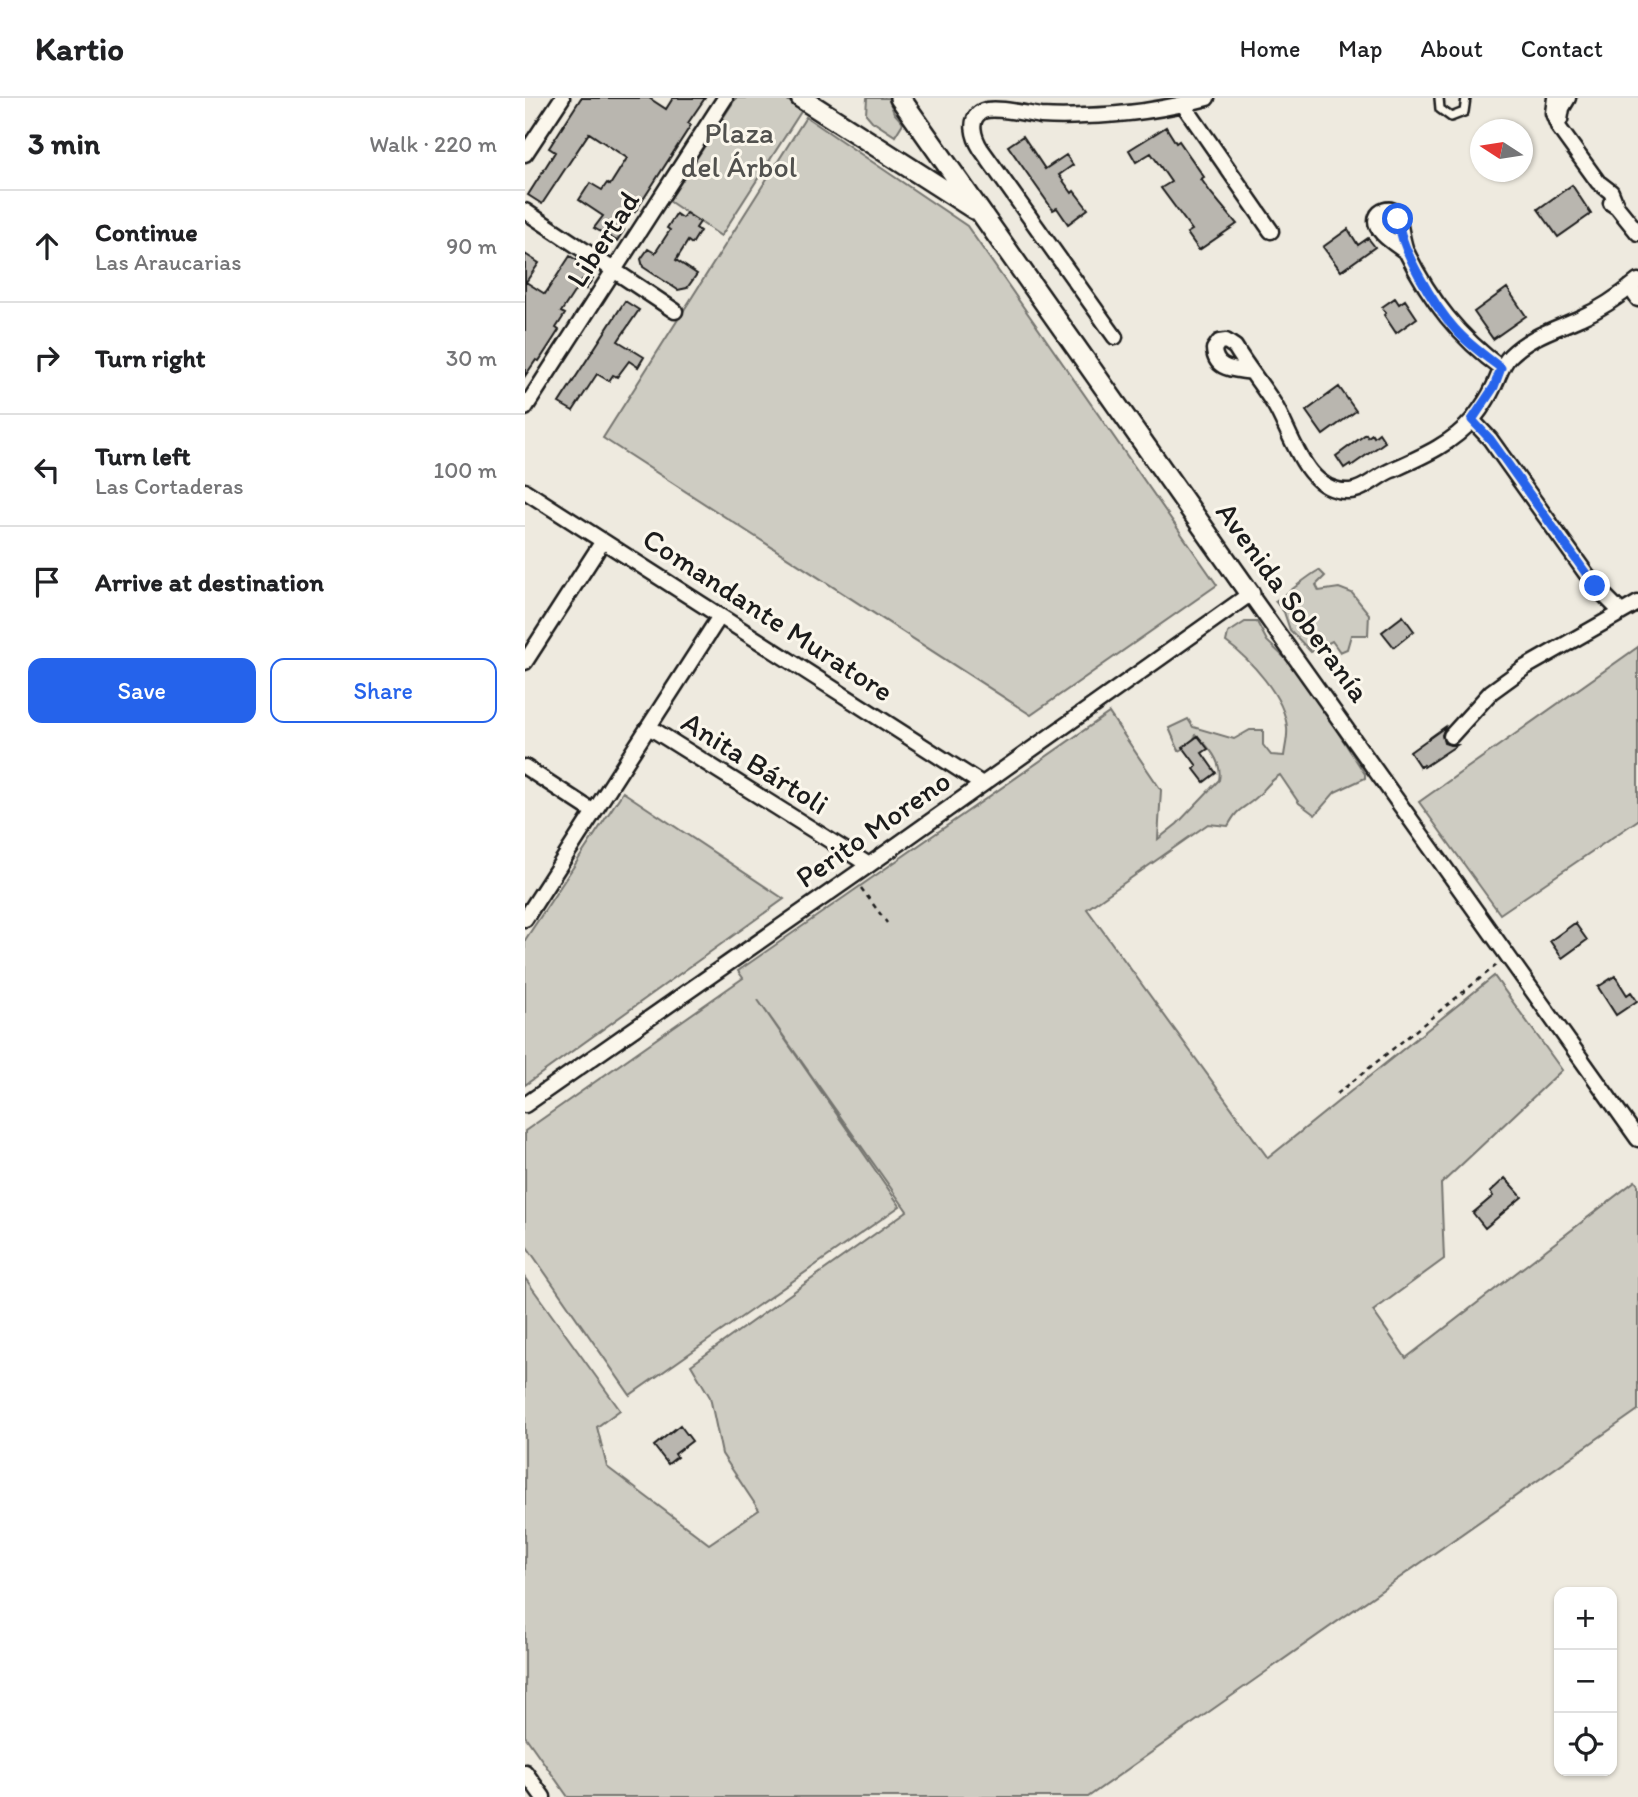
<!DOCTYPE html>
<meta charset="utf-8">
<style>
:root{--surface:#fff;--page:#f2f2f2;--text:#202124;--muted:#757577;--line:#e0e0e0;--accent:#2563eb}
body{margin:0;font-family:Itim,sans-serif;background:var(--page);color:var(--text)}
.controls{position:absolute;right:21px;bottom:21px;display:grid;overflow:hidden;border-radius:14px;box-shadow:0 2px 5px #0004}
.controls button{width:63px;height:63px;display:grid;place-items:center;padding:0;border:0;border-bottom:2px solid var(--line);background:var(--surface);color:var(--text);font:35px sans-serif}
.compass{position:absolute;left:945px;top:21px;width:63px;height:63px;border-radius:50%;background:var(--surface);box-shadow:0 2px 5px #0004;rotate:282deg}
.stop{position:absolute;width:21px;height:21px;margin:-16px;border:5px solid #2563eb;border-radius:50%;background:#fff}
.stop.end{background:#2563eb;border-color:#fff;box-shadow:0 2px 7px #0008}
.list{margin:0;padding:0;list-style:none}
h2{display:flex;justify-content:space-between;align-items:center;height:91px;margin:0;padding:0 28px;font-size:30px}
h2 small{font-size:23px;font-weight:400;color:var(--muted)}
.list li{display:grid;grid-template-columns:46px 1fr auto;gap:21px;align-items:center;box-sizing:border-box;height:112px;padding:0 28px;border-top:2px solid var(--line)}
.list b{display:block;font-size:26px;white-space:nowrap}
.list p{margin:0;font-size:23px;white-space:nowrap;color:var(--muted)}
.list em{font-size:23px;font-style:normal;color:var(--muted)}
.actions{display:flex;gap:14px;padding:21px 28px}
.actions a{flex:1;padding:16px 0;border:2px solid var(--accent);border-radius:14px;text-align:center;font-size:24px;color:var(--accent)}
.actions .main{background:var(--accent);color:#fff}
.icon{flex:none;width:38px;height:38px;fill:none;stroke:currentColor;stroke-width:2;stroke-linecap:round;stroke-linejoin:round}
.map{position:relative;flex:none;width:1113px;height:1699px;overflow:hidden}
header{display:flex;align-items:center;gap:42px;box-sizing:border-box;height:98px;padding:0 35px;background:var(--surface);border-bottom:2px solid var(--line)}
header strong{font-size:33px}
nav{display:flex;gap:38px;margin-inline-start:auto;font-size:24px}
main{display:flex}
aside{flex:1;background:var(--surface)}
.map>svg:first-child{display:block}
.green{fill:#ceccc2;stroke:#75746f;stroke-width:2}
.building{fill:#b9b6af;stroke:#1c1c1c;stroke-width:2}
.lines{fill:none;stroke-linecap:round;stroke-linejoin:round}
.lane-casing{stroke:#1c1c1c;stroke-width:12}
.street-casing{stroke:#1c1c1c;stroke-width:19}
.secondary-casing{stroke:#1c1c1c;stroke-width:24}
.path{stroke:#1c1c1c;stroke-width:2.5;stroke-dasharray:5 5;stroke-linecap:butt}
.lane{stroke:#fbf7ec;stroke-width:7}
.street{stroke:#fbf7ec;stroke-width:14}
.secondary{stroke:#fbf7ec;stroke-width:19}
.route{stroke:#2563eb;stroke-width:9}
.labels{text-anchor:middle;stroke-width:6;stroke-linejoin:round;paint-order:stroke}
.park-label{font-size:30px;fill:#51514e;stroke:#fbf7ec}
.street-label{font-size:30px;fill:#1c1c1c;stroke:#fbf7ec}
</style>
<header>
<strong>Kartio</strong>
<nav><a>Home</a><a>Map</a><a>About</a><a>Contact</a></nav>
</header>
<main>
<aside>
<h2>3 min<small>Walk · 220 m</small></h2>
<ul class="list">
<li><svg class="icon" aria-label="ahead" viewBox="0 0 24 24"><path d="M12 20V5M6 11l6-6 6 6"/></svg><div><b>Continue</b><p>Las Araucarias</p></div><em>90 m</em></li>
<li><svg class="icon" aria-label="right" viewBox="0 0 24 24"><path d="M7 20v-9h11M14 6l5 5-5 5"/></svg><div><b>Turn right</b></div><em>30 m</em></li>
<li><svg class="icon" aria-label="left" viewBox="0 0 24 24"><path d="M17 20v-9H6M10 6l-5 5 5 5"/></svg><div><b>Turn left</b><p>Las Cortaderas</p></div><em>100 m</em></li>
<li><svg class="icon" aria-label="arrive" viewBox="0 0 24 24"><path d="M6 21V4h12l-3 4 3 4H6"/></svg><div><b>Arrive at destination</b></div></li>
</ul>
<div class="actions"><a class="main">Save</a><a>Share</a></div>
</aside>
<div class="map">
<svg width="1113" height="1699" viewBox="0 0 1113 1699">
<rect width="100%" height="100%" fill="#eeeadf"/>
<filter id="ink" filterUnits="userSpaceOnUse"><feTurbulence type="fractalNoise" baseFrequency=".0143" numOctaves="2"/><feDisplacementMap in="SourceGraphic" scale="14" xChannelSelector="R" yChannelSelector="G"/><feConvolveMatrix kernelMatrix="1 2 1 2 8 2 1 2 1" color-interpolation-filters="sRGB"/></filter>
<g filter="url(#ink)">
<path class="green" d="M211 0H259L277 12 196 138 144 103Z
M342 0H363L369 15 378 25 370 38 347 23 341 16Z
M281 19 442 128 692 487 506 617 78 340Z
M794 472 800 478 791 487 794 493 814 490 827 495 844 516 843 537H826L822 551 815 554 807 543 786 554 765 532 759 514 750 503C766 494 778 481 794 472Z
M720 524H732L742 543 765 565 796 608 840 676V680L810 694 790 717 774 705 755 677C742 684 738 696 726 704 713 714 712 712 703 728L683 726 562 811 743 1060 969 878 1037 972 916 1086 919 1161 848 1213 881 1260 1110 1083 1113 1087V1312L563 1699H43L0 1638V1180L95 1312 72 1329 82 1369 184 1446 234 1412 197 1356 185 1299 166 1267 382 1113 233 902 375 1108 105 1297 0 1146V1033L218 880 213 873 584 615 636 692 633 741 652 726 694 682C698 664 683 648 671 637L665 647 654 653 644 630 663 621 668 629 709 641 725 632H738V647L746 657 759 658C760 649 763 639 762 630 760 599 725 561 701 544L703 535Z
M1113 549V722L975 816 894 704Z
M98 694 259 801 0 987V842Z"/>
<path class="building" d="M56 0H124L141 11 148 0H180L163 25 166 27 110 114 104 110 93 128 99 132 92 143 69 130 78 118 54 102 65 85 77 92 82 85 85 87 102 60 64 35 17 106 3 97 30 54 24 50Z
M641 29 651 45 654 43 679 79 676 81 686 95 712 126 674 152 662 135 667 132 636 90 646 84 626 55 611 64 604 52Z
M498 38 520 71 541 57 548 67 534 77 547 95 549 93 563 111 543 126 532 110 528 112 483 48Z
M1047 87 1066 116 1033 139 1013 111Z
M161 115 175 124 171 130 175 133 167 146 163 143 151 162 172 176 162 190 153 192 118 169 116 161 123 151 130 155 145 132 142 130 151 116 157 120Z
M823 131 833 147 843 140 850 149 816 173 798 149Z
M0 156 14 165 1 184 20 196 45 158 66 171 68 180 61 191 57 182 36 214 40 216 31 230 34 232 14 263 11 262 0 278Z
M982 190 1001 218 968 241 949 214Z
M870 200 874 206 880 202 892 220 871 235 859 217 861 215 857 209Z
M100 203 114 212 93 243 119 259 113 269 104 263 92 279 88 277 84 283 72 276 48 313 34 305Z
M814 289 831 313 798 337 781 313Z
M854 335 860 344 826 368 825 366 819 370 811 358 841 336 843 339 847 336 849 339Z
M878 518 889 533 869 549 857 534Z
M920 629 917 637 919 645 925 647H932L899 669 898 667 895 669 885 654Z
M673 638 683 651 677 655 691 675 679 684 669 671 672 668 658 649Z
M1050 825 1062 842 1037 860 1025 843Z
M1090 878 1102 897 1106 894 1112 903 1091 917 1073 889Z
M980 1080 997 1099 960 1130 948 1115 968 1098 965 1094Z
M155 1327 167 1343 150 1356 152 1359 143 1366 129 1348Z"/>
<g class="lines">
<defs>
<path id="lane" d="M914 0 915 11 926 19 939 14 941 0"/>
<path id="street" d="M1030 0 1028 15 1034 30 1073 84 1086 94 1092 109
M658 6 746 133
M1035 22 1037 10 1043 0
M0 56 37 0
M1086 105 1092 109 1113 135
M0 113 150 213
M881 154C872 147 846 132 852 119 854 113 864 109 870 114 875 119 877 146 882 155 905 202 934 239 976 270
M1105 189 1113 201
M590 239 456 51C449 40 442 20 458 13 470 8 502 16 516 18 530 19 545 19 559 18 601 17 642 11 682 0
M726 274C708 271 690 272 689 251L694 244 701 243 710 249C722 269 737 287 749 306 767 335 780 396 825 393 839 392 854 377 867 372 896 359 927 346 948 321 955 312 963 301 968 290 974 279 976 267 985 258 1005 238 1031 231 1055 220 1076 211 1096 197 1113 183
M0 310 200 0
M947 322 965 341 1070 488 1096 514
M0 393 457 686
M0 564 78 443
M124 629 344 767
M926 638 966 594 999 570 1113 505
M0 669 69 714
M0 821 195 518
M0 1007 344 767 725 496 1113 1041
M0 1674 18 1699"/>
<path id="secondary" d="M276 0 449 111
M375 0 725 496"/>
</defs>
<use href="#lane" class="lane-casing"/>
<use href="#street" class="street-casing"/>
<use href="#secondary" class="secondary-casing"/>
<path class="path" d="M336 790 362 825
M812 996 973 866"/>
<use href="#lane" class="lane"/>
<use href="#street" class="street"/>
<use href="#secondary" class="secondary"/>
</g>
</g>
<g class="lines" filter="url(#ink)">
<path class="route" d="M873 121C876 152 909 208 930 231 943 246 960 258 976 270L969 289 947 322 965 341 1070 488"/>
</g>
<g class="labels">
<g class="park-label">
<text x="214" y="45">Plaza<tspan x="214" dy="34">del Árbol</tspan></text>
</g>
<g class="street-label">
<text transform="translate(78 141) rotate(-57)" y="10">Libertad</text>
<text transform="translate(768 504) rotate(54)" y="10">Avenida Soberanía</text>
<text transform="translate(243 517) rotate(33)" y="10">Comandante Muratore</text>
<text transform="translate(230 665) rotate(32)" y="10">Anita Bártoli</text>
<text transform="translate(348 731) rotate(-35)" y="10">Perito Moreno</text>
</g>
</g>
</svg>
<div class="controls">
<button>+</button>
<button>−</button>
<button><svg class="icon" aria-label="locate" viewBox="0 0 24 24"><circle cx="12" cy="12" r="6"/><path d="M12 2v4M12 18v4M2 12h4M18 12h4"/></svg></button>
</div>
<svg class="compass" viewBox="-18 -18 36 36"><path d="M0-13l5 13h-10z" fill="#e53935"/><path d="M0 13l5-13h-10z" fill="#757577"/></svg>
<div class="stop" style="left:873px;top:121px"></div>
<div class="stop end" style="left:1070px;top:488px"></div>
</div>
</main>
